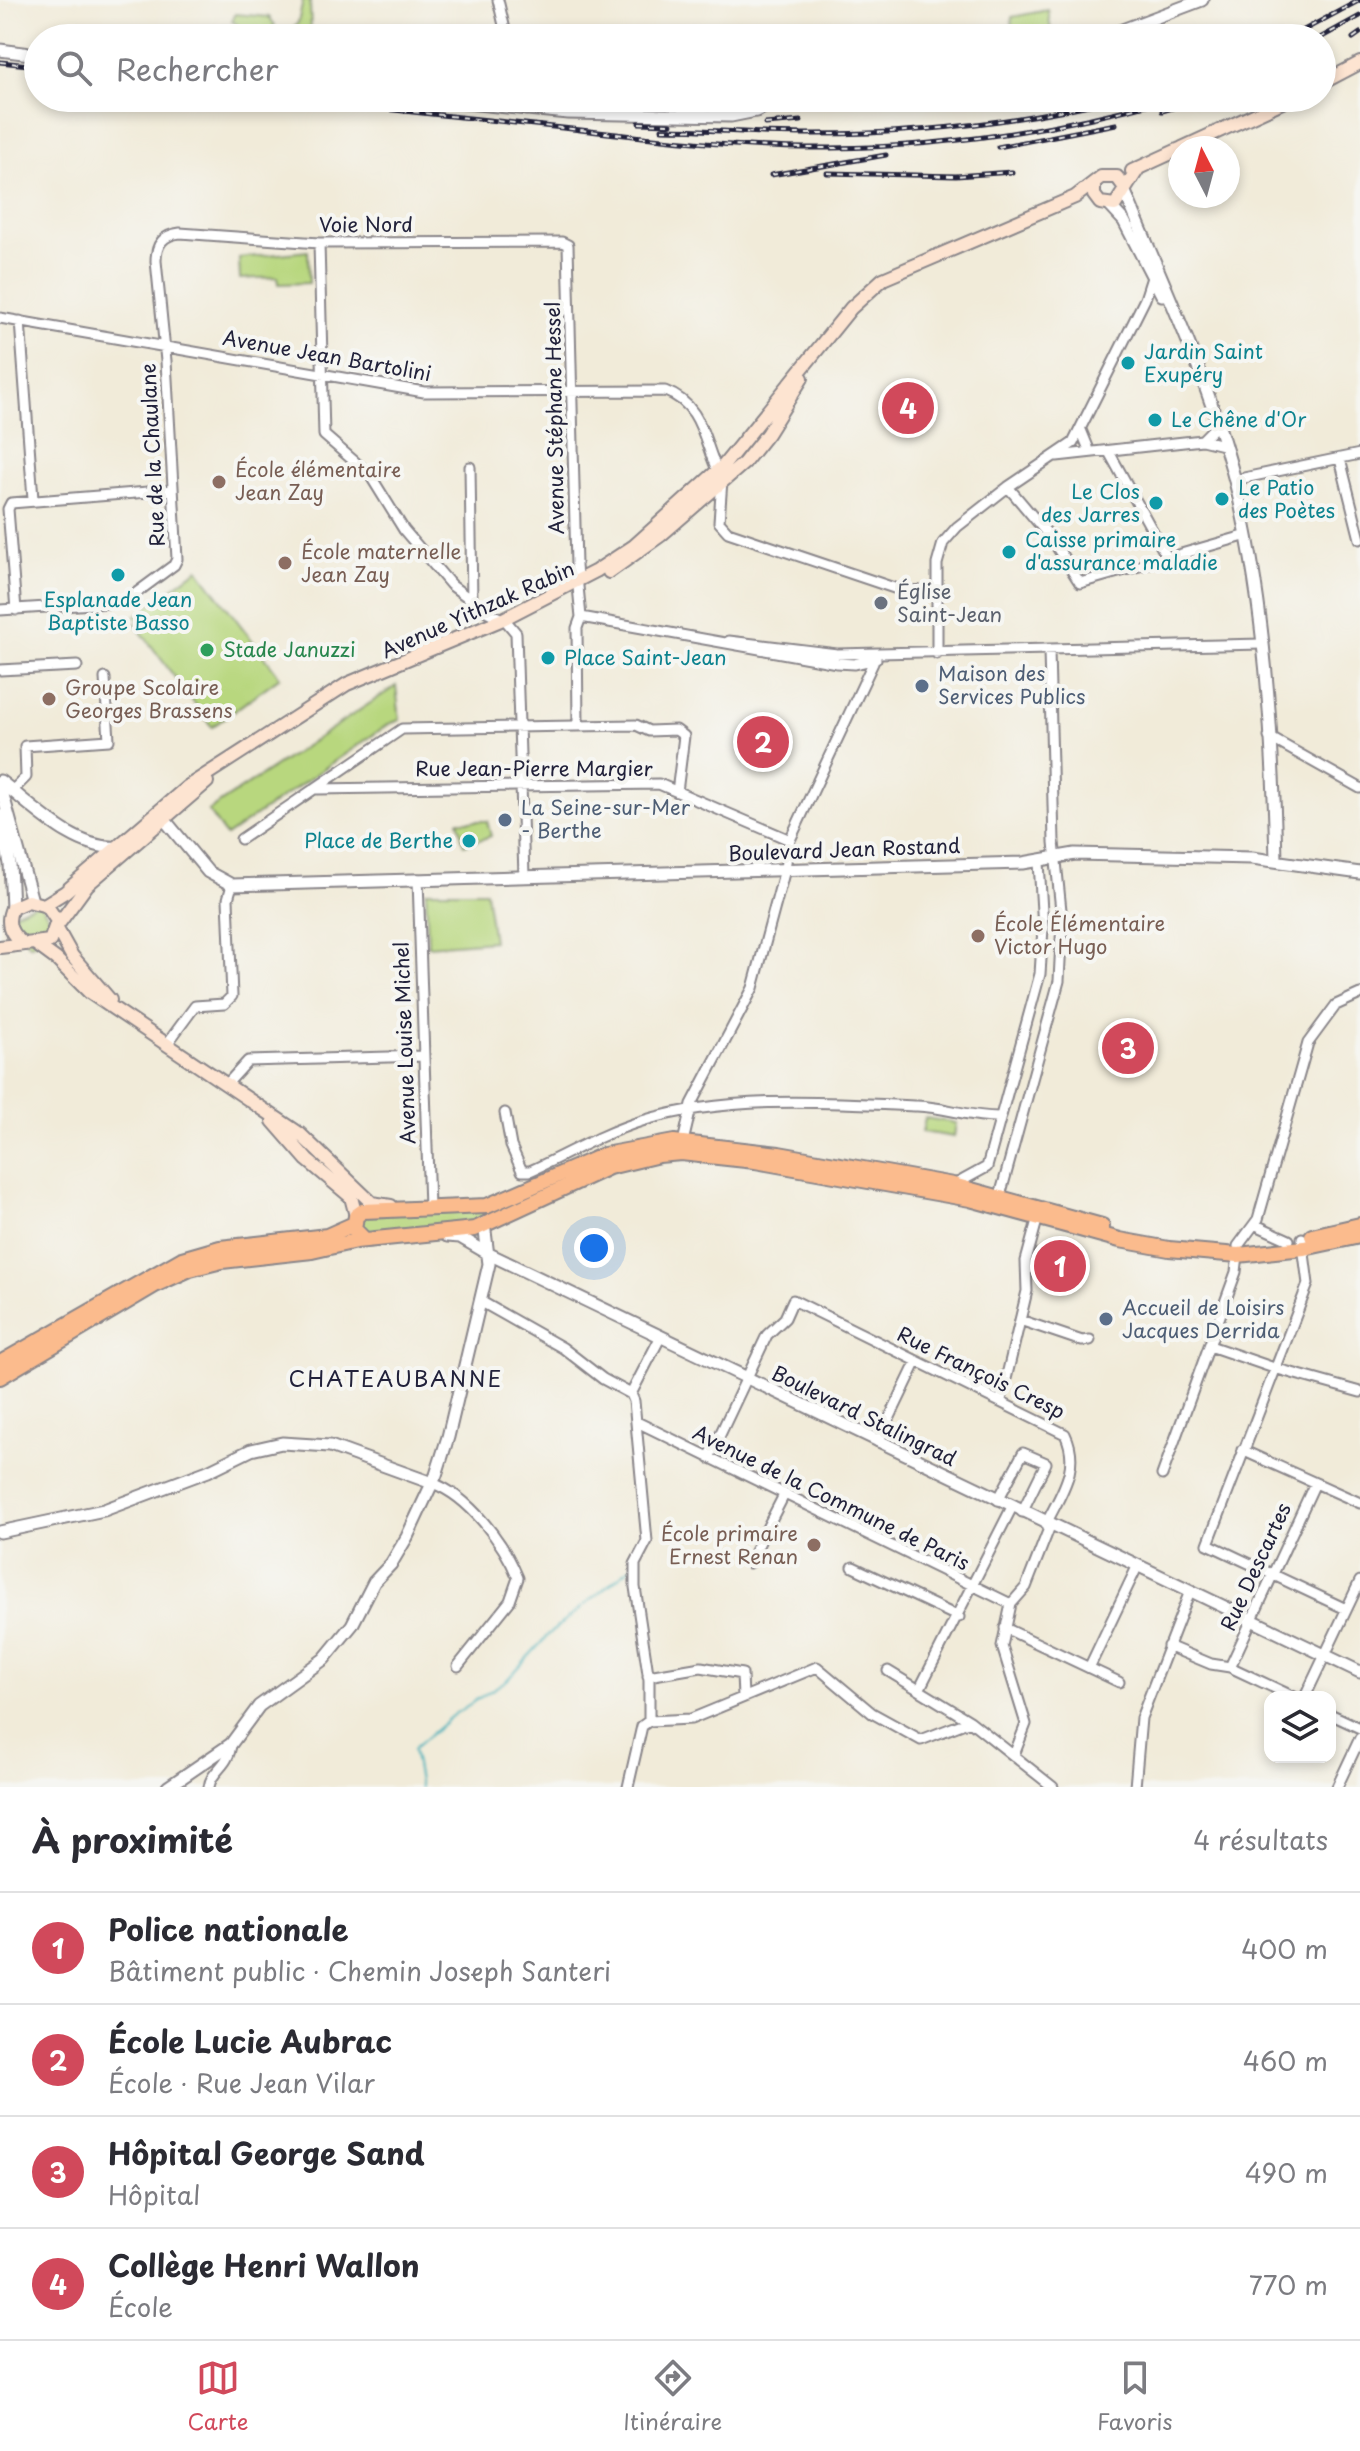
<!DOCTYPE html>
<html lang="fr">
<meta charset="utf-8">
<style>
:root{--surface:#fff;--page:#f7f7f7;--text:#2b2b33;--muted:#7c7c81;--line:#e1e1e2;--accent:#d1495b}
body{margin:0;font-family:"Playpen Sans",sans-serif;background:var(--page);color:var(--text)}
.controls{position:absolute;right:24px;bottom:24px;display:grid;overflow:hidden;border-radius:16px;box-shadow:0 4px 12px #0003}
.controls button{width:72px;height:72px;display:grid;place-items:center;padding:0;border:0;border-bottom:2px solid var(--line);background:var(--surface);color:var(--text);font:40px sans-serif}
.compass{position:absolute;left:1168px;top:136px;width:72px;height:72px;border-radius:50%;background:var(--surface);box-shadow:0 4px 12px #0003;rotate:354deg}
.you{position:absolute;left:594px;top:1248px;width:28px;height:28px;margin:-20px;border:6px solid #fff;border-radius:50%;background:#1a73e8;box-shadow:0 0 0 12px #1a73e833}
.badge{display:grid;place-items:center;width:52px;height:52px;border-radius:50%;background:var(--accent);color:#fff;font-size:26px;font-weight:700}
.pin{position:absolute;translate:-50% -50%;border:4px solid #fff;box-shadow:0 2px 8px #0006}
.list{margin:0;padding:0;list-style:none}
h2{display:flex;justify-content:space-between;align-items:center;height:104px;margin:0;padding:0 32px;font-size:34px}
h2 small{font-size:26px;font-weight:400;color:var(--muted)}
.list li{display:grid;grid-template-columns:52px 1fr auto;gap:24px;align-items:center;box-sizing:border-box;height:112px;padding:0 32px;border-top:2px solid var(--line)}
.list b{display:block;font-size:30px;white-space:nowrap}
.list p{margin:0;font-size:26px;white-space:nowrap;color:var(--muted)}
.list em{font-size:26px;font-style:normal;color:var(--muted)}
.icon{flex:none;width:44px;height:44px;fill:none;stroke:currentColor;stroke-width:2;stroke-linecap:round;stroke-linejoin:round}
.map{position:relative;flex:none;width:1360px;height:1787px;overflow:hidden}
.search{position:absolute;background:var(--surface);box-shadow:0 4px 12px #0003;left:24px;right:24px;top:24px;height:88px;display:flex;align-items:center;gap:20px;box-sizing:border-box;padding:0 28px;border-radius:44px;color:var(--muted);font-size:30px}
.sheet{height:552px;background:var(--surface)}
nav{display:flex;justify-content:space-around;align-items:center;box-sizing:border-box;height:112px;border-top:2px solid var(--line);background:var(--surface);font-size:22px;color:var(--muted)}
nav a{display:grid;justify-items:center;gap:4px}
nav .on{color:var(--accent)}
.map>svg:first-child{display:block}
.green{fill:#b8d77e;stroke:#6d7c5c;stroke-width:2}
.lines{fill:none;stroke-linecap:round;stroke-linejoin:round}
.stream{stroke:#40b0bb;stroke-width:2}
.minor-casing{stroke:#8a868a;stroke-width:13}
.tertiary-casing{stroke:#8a868a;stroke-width:15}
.secondary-casing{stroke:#8a868a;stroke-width:16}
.primary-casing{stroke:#8a868a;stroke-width:18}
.minor{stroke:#fff;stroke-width:9}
.tertiary{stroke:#fff;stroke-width:11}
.secondary{stroke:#fde4d1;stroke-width:12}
.primary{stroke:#fbbb8d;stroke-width:14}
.rail-casing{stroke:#22223b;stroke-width:5}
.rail{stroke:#f6f6f2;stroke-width:2;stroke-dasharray:6;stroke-linecap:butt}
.culture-dot{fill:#0f9aa8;stroke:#f6f6f2;stroke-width:3}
.education-dot{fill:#8d6e63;stroke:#f6f6f2;stroke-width:3}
.worship-dot{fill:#6b7280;stroke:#f6f6f2;stroke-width:3}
.leisure-dot{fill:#2e9e5b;stroke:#f6f6f2;stroke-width:3}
.service-dot{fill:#5c6f8a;stroke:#f6f6f2;stroke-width:3}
.labels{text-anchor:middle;stroke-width:8;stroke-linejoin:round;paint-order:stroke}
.street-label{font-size:20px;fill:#22223b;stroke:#f6f6f2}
.culture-label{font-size:20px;fill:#0d838f;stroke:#f6f6f2;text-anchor:start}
.education-label{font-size:20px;fill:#785e54;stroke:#f6f6f2;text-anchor:start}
.worship-label{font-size:20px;fill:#5b616d;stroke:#f6f6f2;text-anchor:start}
.leisure-label{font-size:20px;fill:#27864d;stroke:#f6f6f2;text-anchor:start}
.service-label{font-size:20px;fill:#4e5e75;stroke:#f6f6f2;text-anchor:start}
.neighbourhood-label{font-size:22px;letter-spacing:2px;fill:#22223b;stroke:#f6f6f2}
</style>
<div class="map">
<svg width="1360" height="1787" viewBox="0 0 1360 1787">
<rect width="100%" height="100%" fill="#f6f6f2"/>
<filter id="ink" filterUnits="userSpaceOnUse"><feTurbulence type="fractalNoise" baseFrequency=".0125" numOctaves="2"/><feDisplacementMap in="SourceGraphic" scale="16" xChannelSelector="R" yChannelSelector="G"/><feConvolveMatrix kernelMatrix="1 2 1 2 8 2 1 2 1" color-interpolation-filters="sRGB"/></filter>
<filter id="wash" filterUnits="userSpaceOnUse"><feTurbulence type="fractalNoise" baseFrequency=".006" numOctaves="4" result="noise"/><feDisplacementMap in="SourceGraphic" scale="32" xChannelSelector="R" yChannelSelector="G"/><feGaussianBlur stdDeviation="1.8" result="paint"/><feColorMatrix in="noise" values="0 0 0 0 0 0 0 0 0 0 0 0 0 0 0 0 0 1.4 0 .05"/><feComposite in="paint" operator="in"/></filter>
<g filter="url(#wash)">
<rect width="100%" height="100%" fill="#f1ebd9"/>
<path class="green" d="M303 0H310L311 38H279L298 23Z
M1048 10 1052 38H1024L1011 31 1012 17Z
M235 14 269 17 275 25C250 46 253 34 232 21Z
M308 251 309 283 279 284 278 277 240 279 239 258Z
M198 569 280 677 212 727 135 624 139 621 135 616Z
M396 686 400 720 389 724 226 836 208 811Z
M458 821H487L491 836 464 845Z
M426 891H486L493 941 428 946Z
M39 902 57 929 30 945 8 920 9 915Z
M925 1118 956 1123 954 1137 922 1132Z
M480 1206 486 1213 484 1223 371 1241 354 1224 356 1216Z"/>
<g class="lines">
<path class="stream" d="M420 1787 413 1749 453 1715 507 1680 549 1634 631 1567"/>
</g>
</g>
<g filter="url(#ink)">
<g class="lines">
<defs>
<path id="minor" d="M498 0 507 38
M525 98 526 110
M319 243 324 435 370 475 404 530 451 585 486 611 506 621 516 633 524 876
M0 318 424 392 665 391C704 405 703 443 719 474
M20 321 33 499
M1081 430 1088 447
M1202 440 1216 426
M1109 452 1167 557
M1057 456 1202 440 1223 445
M1340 459 1360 539
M470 467 472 602
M722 480 719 522 728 532 903 591 937 590
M1234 480 1360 454
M1008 487 1051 538 1080 583 1244 536
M0 610 124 602 174 565 177 559 166 361 156 261C156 244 163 235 180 233L319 243 562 242 568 245 576 566 581 617 577 628 578 725
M16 610 8 509 11 503 173 490
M581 617 837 663 854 664 876 659
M729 641 837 654 1262 644
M937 654V564L943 543 957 527 1008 487 1073 443 1145 299 1153 274
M0 670 77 666
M1269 737 1360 788
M317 789 659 784 790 840
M12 791 26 777 25 746 109 740 105 678
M241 839 402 729 636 725 649 731 676 730 684 736 677 792
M418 879 429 1207
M167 1044 195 1006 224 1004 232 996 228 899 232 885
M226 1085 248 1061 424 1056
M505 1113 511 1146 522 1171H530C567 1154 603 1133 642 1121 727 1095 829 1102 917 1106 946 1107 972 1118 1001 1117
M683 1142 692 1104 753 988 784 873 790 840 873 663 865 654
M956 1184 987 1167 1040 974 1043 928 1039 862
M1000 1196 1059 981 1062 920 1054 842 1049 651
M1256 1225 1289 1240
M1302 1238 1308 1284 1208 1544 1346 1609
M1238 1246 1258 1219 1308 1043 1336 1005 1360 994
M480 1301 563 1348 603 1379 631 1394 634 1401 647 1541 635 1564V1587L649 1680V1721
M1020 1320 1082 1341 1090 1340
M1210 1346 1274 1368 1360 1392
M631 1394 661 1336
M1001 1400 1027 1291 1026 1261 1039 1213
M637 1422 1011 1604
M878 1442 917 1361
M1242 1450 1360 1503
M709 1458 767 1335 785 1318 793 1300 1065 1434C1081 1467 1061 1493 1046 1524
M1162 1475 1236 1272 1238 1255
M432 1483C469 1496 504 1543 518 1578L510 1601 458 1666
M998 1500 1023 1453 1046 1463 1022 1512
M749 1563 784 1495
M853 1567 959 1617
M1005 1628 1119 1682
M1168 1646 1211 1664 1230 1667 1294 1697
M1230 1667 1315 1483
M1089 1668 1137 1567
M888 1671 970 1721
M648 1676 701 1667 742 1674 743 1697
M920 1688 1012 1507
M1305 1697 1360 1581
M1330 1714 1360 1728
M1014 1755 1026 1724 1002 1646 1011 1604 1026 1587 1050 1526
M209 1787C211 1770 229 1767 231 1744
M628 1787 642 1726 649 1721 691 1719 817 1667 872 1713 921 1740 970 1721 1053 1787
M1135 1787 1141 1718 1190 1591
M1337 1787 1360 1738"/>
<path id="tertiary" d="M1101 38 1202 0
M0 50 38 55
M417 98 568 113 731 116 756 111 783 98
M1125 192C1164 285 1210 384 1235 481 1265 603 1273 735 1276 860
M1110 206 1124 221 1162 295
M0 781C33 806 75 851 119 847
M0 784 32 901
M0 815 10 864 12 908
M164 819 208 872 232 885 1023 863 1075 854 1252 858 1360 873
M447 1236 460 1237 489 1254 1360 1672
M0 1532 104 1510 208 1471 251 1450 282 1443 330 1446 432 1483
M168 1787 231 1744 259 1706 324 1659 352 1625 374 1582 391 1564 407 1537 436 1475 448 1437 489 1264 484 1223"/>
<path id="secondary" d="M1322 83 1360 63
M1182 148 1291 98
M1132 171 1180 149
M1094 185V195L1100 203 1115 205 1138 169
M609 572 661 535 744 463 767 434 802 378
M44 905 65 892 187 787 347 684 503 619 596 571 634 546 724 465 851 308 883 279 1075 197 1101 177H1117L1125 188
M57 926 87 885 207 782
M57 929 72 956 110 1000
M37 945 56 959 89 992 300 1134 372 1203 391 1206
M0 947 50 941 57 921 47 906 28 901 12 908C5 924 11 935 24 944
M273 1121 307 1160 351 1197 356 1216"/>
<path id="primary" d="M1312 1236 1360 1225
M365 1240 354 1229 356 1216 363 1211 487 1206 604 1155 674 1142 779 1154 953 1185 1102 1226
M0 1363 182 1259 220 1248 327 1236 354 1224
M0 1377 155 1285 190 1269 222 1261 312 1251 356 1241 475 1229 609 1167 659 1155 681 1153 755 1161 970 1199 1120 1240 1169 1249 1238 1255 1304 1248 1360 1236"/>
</defs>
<use href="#minor" class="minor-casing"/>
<use href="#tertiary" class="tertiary-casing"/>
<use href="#secondary" class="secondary-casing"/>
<use href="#primary" class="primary-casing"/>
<use href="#minor" class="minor"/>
<use href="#tertiary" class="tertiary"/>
<use href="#secondary" class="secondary"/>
<use href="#primary" class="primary"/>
<defs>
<path id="rail" d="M1289 38 1360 0
M1320 38 1360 16
M1353 38 1360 33
M0 62 38 66
M282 98C379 108 475 119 572 129 658 139 744 149 831 148 947 147 1061 129 1172 98
M1162 111 1192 102
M639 123 671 124
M765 124 801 121
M662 129C709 129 755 134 803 134 909 135 1016 123 1119 98
M998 147 1116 124
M827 173 956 176 1012 172
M771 175 886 155"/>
</defs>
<use href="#rail" class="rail-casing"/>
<use href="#rail" class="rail"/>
</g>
</g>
<g class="culture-dot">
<circle cx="1128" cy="363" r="8"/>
<circle cx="1155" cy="420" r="8"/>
<circle cx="1222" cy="499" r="8"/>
<circle cx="1156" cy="503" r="8"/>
<circle cx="1009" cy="552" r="8"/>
<circle cx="118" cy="575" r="8"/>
<circle cx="548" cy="658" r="8"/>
<circle cx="469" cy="841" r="8"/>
</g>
<g class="education-dot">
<circle cx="219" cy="482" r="8"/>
<circle cx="285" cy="563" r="8"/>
<circle cx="49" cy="699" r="8"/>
<circle cx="978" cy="936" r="8"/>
<circle cx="814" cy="1545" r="8"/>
</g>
<circle class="worship-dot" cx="881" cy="603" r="8"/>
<circle class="leisure-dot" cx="207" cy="650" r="8"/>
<g class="service-dot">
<circle cx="922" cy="686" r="8"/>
<circle cx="505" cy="820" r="8"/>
<circle cx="1106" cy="1319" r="8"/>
</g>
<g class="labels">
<g class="street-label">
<text x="366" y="232">Voie Nord</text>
<text transform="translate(327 356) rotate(10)" y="7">Avenue Jean Bartolini</text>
<text transform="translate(555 418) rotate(-91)" y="7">Avenue Stéphane Hessel</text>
<text transform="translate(153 455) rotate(-93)" y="7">Rue de la Chaulane</text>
<text transform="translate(478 610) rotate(-24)" y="7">Avenue Yithzak Rabin</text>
<text x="534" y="776">Rue Jean-Pierre Margier</text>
<text transform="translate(844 850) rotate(-2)" y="7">Boulevard Jean Rostand</text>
<text transform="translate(405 1043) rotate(-92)" y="7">Avenue Louise Michel</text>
<text transform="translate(981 1373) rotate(26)" y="7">Rue François Cresp</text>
<text transform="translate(864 1416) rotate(26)" y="7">Boulevard Stalingrad</text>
<text transform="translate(831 1498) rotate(26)" y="7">Avenue de la Commune de Paris</text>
<text transform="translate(1256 1567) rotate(-65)" y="7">Rue Descartes</text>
</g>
<g class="culture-label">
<text x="1144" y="359">Jardin Saint<tspan x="1144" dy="23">Exupéry</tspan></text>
<text x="1171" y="427">Le Chêne d'Or</text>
<text x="1238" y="495">Le Patio<tspan x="1238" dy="23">des Poètes</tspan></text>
<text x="1140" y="499" text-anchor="end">Le Clos<tspan x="1140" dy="23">des Jarres</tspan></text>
<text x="1025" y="547">Caisse primaire<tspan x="1025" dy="23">d'assurance maladie</tspan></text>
<text x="118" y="607" text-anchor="middle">Esplanade Jean<tspan x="118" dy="23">Baptiste Basso</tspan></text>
<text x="564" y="665">Place Saint-Jean</text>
<text x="453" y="848" text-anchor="end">Place de Berthe</text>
</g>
<g class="education-label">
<text x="235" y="477">École élémentaire<tspan x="235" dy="23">Jean Zay</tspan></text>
<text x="301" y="559">École maternelle<tspan x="301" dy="23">Jean Zay</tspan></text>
<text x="65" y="695">Groupe Scolaire<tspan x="65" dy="23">Georges Brassens</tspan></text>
<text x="994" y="931">École Élémentaire<tspan x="994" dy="23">Victor Hugo</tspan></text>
<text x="798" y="1541" text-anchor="end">École primaire<tspan x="798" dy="23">Ernest Renan</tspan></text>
</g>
<g class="worship-label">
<text x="897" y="599">Église<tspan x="897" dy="23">Saint-Jean</tspan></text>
</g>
<g class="leisure-label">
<text x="223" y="657">Stade Januzzi</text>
</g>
<g class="service-label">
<text x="938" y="681">Maison des<tspan x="938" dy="23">Services Publics</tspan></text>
<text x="521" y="815">La Seine-sur-Mer<tspan x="521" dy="23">- Berthe</tspan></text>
<text x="1122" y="1315">Accueil de Loisirs<tspan x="1122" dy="23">Jacques Derrida</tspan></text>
</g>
<g class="neighbourhood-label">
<text x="396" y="1387">CHATEAUBANNE</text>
</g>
</g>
</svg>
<div class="controls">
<button><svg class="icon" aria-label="layers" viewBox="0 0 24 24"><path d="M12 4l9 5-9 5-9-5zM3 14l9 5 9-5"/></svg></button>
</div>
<svg class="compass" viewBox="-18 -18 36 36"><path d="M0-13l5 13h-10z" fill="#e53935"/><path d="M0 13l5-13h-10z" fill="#7c7c81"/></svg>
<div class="you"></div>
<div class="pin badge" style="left:1060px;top:1266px">1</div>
<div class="pin badge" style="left:763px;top:742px">2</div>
<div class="pin badge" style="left:1128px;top:1048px">3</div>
<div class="pin badge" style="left:908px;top:408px">4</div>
<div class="search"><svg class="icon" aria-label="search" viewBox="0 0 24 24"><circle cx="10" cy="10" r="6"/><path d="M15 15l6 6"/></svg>Rechercher</div>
</div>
<section class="sheet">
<h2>À proximité<small>4 résultats</small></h2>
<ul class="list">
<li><span class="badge">1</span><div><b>Police nationale</b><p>Bâtiment public · Chemin Joseph Santeri</p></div><em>400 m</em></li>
<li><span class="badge">2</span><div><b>École Lucie Aubrac</b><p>École · Rue Jean Vilar</p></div><em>460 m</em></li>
<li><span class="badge">3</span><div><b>Hôpital George Sand</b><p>Hôpital</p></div><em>490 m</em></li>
<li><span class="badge">4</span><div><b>Collège Henri Wallon</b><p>École</p></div><em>770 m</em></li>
</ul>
</section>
<nav>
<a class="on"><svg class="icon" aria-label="map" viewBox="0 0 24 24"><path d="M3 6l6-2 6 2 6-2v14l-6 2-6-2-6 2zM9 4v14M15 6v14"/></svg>Carte</a>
<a><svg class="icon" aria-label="directions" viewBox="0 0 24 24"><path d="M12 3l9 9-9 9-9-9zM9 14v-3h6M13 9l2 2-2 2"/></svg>Itinéraire</a>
<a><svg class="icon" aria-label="saved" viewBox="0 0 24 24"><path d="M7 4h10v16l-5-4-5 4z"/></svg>Favoris</a>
</nav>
